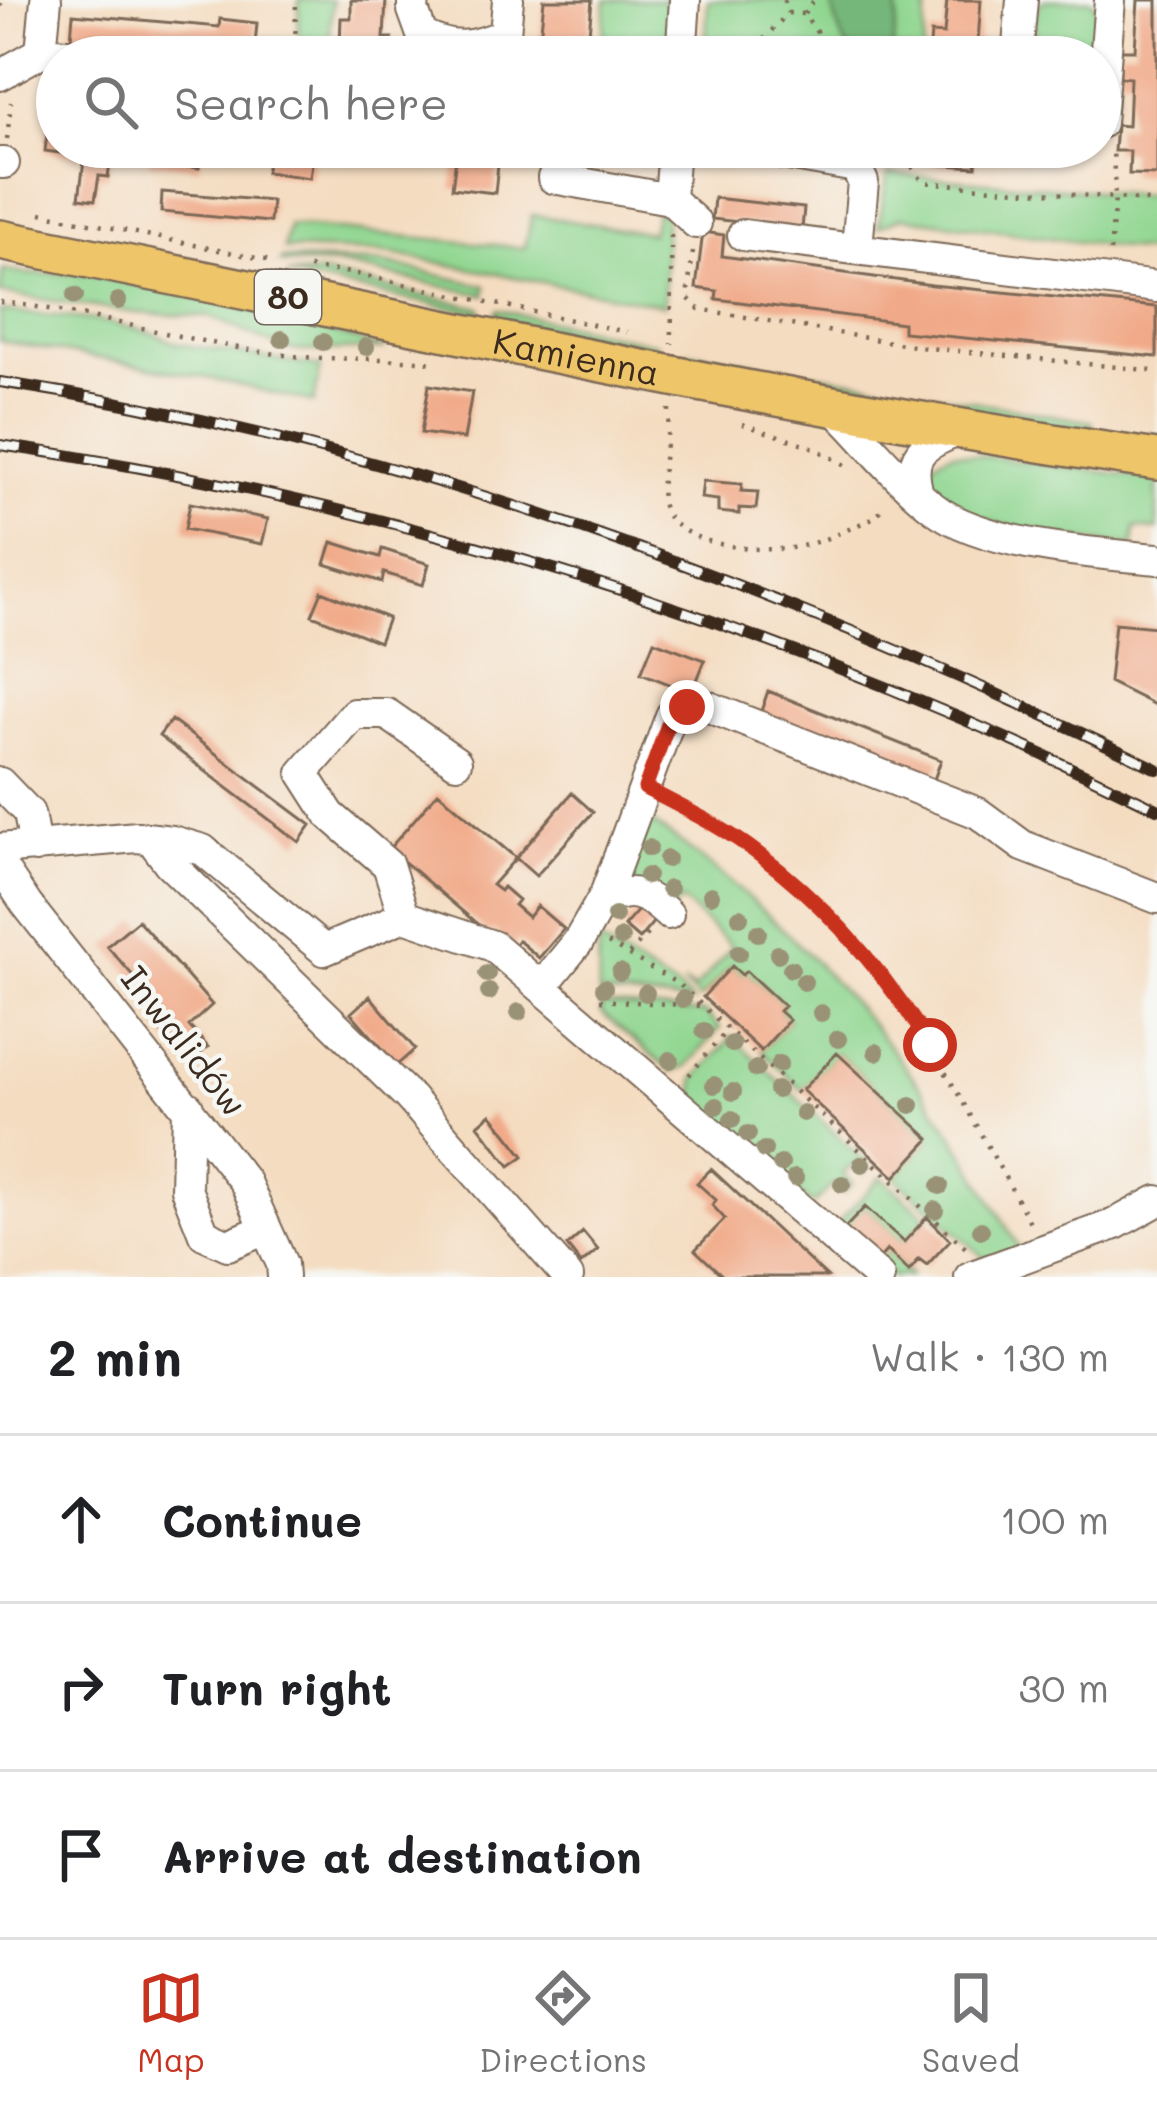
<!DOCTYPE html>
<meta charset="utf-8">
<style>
:root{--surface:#fff;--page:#f6f6f6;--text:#202124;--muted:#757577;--line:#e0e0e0;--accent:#c8321e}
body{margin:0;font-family:Mali,sans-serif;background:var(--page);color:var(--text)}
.stop{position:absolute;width:36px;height:36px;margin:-27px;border:9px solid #c8321e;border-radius:50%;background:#fff}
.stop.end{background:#c8321e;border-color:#fff;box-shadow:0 3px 12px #0008}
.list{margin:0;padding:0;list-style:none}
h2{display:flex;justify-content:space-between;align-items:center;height:156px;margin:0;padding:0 48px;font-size:51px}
h2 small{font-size:39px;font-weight:400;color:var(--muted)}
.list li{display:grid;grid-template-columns:78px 1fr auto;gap:36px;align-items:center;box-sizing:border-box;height:168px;padding:0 48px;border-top:3px solid var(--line)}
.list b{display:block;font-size:45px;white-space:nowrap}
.list em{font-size:39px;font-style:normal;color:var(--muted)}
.icon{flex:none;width:66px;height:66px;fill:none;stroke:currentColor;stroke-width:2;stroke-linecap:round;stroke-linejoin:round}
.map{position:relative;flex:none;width:1157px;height:1277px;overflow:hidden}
.search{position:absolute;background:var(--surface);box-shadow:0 3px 9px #0004;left:36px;right:36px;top:36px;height:132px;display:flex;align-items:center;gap:30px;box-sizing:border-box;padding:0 42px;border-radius:66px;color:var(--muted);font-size:45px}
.sheet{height:660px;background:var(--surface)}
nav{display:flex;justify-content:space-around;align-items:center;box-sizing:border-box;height:168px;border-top:3px solid var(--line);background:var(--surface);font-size:33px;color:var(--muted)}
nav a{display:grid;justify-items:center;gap:6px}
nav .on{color:var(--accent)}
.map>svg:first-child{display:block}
.green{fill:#90d690;stroke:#668057;stroke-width:3}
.forest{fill:#74b77a;stroke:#58704c;stroke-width:3}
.building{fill:#f1aa89}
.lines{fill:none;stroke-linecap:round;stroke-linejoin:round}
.minor-casing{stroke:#7c6857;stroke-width:34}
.major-casing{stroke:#7c6857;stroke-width:44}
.path{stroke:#7c6857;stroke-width:4.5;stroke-dasharray:3 9;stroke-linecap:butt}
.minor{stroke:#fff;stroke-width:30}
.major{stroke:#eec569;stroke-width:39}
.rail-casing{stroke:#3b2a1e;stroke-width:12}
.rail{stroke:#f6f6f2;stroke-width:8;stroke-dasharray:22;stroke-linecap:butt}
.tree{fill:#9a9276}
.route{stroke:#c8321e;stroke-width:15}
.labels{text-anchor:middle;stroke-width:9;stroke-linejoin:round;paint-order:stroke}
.shield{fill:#f6f6f2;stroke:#73675e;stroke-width:3}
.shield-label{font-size:33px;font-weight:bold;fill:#3b2a1e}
.street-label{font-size:36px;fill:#3b2a1e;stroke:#f6f6f2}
</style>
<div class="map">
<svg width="1157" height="1277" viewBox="0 0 1157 1277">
<rect width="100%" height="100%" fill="#f6f6f2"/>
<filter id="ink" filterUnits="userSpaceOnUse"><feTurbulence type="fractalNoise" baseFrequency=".00833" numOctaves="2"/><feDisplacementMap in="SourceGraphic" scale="24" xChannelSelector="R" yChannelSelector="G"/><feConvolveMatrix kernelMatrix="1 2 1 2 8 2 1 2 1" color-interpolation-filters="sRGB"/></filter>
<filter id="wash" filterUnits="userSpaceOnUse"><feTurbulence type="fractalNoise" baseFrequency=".004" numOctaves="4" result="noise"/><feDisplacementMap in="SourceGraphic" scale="48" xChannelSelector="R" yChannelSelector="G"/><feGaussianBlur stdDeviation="2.7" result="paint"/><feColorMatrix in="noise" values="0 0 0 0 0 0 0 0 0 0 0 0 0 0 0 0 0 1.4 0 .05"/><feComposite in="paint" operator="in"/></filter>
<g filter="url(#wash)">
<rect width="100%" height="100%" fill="#f4dcc0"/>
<path class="green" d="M299 0H332L329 57H298Z
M606 0H670L666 57H602Z
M708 0H927L923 57H705Z
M1043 0H1091L1098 7 1094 57H1034L1036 11Z
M888 174 1157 196V253L902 217 878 227Z
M656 211 665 212 664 305 381 252 284 249 289 225 525 248 532 215 651 233Z
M282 259 383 263 486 286 485 295 341 265 281 263Z
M3 270 27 274 84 273 280 316 385 349 299 351 279 347 211 317 136 313 0 293Z
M319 273 481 308V314L287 275Z
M498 310 657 344 655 353 500 320 495 316Z
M0 311 97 320 149 332 179 344 321 367 314 403 200 376 0 341Z
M688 352 1092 422 1093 431 686 361Z
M953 452 1157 479V530L1135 528 1133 546C1083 539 943 532 928 473L934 461Z
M641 815C762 896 870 1008 950 1131 975 1169 997 1211 1020 1250L988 1261 895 1177 930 1139 837 1053 802 1090 761 1051 789 1020 779 1011 783 1005 747 972 742 975 731 966 700 999 683 984 695 989 732 947 682 901 674 908 614 884Z
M598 941 679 990 692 1002 599 994Z
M601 1005 705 1013 720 1028 686 1067 672 1072 601 1013Z
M732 1037 870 1166 863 1173 853 1164 843 1174 852 1184 843 1193 833 1184 815 1203H810L694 1097 695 1079Z
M881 1177 927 1217 904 1242 865 1207 845 1229 877 1259 887 1250 911 1275 893 1277 838 1223Z"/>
<path class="forest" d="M835 0H895C902 19 891 37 893 57 845 57 844 51 832 6Z"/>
<g id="blocks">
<path class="building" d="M351 0H386L384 38H392L391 52H381V57H331L332 43 340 44 341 18H351Z
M544 0H592L587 57H525L526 48 539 49Z
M947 0H981L978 42 995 43 994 57H929L931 33 944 34Z
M1138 0H1157V175L1129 174 1130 151H1114L1116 125 1128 126 1130 78 1120 77 1121 50H1135Z
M73 14 219 27 220 19 257 23 254 56 71 39Z
M49 116 57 117V147H83L82 156 45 151Z
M150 147H202L199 168 148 162Z
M269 147H314L310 178 266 172Z
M930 147H978L976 167 929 164Z
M457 150 499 155 495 193 452 188Z
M85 154 111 157 108 177 99 176 95 200 79 198Z
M162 192 272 201 270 222 161 212Z
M714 198 804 208 802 229 712 219Z
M703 232 724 235 722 256 932 285 1157 307V357L903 332V323L716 299 717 291 696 288Z
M429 385 472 392 464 439 421 433Z
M703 481 742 484 741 491 758 492 756 509 739 508V514L718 512V500L701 498Z
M190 503 268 519 262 544 185 529Z
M332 542 380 557 382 549 429 564 423 585 384 573 382 582 325 564Z
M322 591 388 618 379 642 312 615Z
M1115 623 1157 627V706L1109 682Z
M654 641 705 660 692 693 641 673Z
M768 691 941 760 932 785 759 717Z
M171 720 311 825 299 842 159 736Z
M438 792 516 858 492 885 500 891 503 887 518 900 514 905 528 917 537 906 564 929 539 958 518 940 513 947 493 930 489 934 389 849Z
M572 793 593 812 536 876 516 858Z
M640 908 655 920 639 939 624 926Z
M138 920 212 1005 189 1026 208 1047 189 1063 156 1026 166 1017 163 1010 107 946Z
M732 966 742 975 746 971 784 1006 779 1011 789 1020 761 1051 703 997Z
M370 996 415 1049 397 1065 351 1013Z
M837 1053 930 1139 895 1177 802 1090Z
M491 1114 524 1156 510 1166 478 1125Z
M711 1169 787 1240 827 1277H724L695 1250 725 1219 712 1205 716 1200 697 1183Z
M865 1207 904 1242 927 1217 950 1240 927 1265 919 1259 909 1271 887 1250 878 1260 844 1229Z
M583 1232 598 1250 581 1264 567 1246Z"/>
</g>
</g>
<g filter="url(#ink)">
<use href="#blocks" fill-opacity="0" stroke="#7c6857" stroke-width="3"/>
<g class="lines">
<defs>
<path id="minor" d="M414 0 413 10 422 35C454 51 473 48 505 34L508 0
M41 52 107 57
M681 57 685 0
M1017 57 1022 0
M0 75 41 52 46 0
M1100 123 1110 0
M743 147 856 167 863 182 857 247
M0 163H4
M553 178 670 199 696 223
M670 199 674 147
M743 235 1157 287
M836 410C868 442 897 480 934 508 983 546 1095 553 1157 559
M918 494C907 454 922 445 958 431
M0 783 29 813 35 847
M151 839 169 863 408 1096 568 1277
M0 849 137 837 172 841 203 850 324 950 404 916 493 946 879 1277
M0 865 27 905 245 1182 282 1264 283 1277
M601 902C630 886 645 892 668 914
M404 916 388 865 330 815 303 773 354 714H387L456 762
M542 986 578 942 605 895 671 716 704 705 978 813 1023 846 1157 898
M188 1107 186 1189 204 1234 228 1245 266 1229
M970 1277 1115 1224 1157 1201"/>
<g id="major">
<path id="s1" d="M0 240C385 316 768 403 1157 460"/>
</g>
</defs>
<use href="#minor" class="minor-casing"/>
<use href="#major" class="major-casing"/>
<path class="path" d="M784 0 788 13
M0 4 3 7
M804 14 814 0
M295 57 296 0
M747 57 788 13 804 14 834 57
M7 139 11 102
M898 147 923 182 1115 198 1113 148
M41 213 276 262
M671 235 672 344
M693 252 687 297 699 309 919 347 1157 371
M1110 252 1115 198 1157 202
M309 268 352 273 627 332
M0 302C99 313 195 345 293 356 340 361 386 356 433 363
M669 409C669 436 659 478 662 501 668 545 755 553 791 548 820 544 851 528 877 516L885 504
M742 424 810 446 848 466
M667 800C696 816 727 831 754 850 885 944 954 1087 1031 1224
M608 943 680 985 968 1250
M629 954 650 931
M600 1000 702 1006
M689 1075 728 1029"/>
<use href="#minor" class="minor"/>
<use href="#major" class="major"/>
<defs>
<path id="rail" d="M0 382C405 444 790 591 1157 769
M0 445C404 503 792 629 1157 809"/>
</defs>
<use href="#rail" class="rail-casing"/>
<use href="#rail" class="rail"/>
</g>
<g class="tree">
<circle cx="75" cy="296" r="9"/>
<circle cx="118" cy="301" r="9"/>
<circle cx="282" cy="339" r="9"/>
<circle cx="323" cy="342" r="9"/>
<circle cx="366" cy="347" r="9"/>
<circle cx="649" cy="848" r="9"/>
<circle cx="667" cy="859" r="9"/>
<circle cx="647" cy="876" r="9"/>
<circle cx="669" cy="889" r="9"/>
<circle cx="711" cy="895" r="9"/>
<circle cx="615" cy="916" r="9"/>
<circle cx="740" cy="917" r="9"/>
<circle cx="758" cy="933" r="9"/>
<circle cx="621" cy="938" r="9"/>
<circle cx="739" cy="953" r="9"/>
<circle cx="778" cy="954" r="9"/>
<circle cx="791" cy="969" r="9"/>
<circle cx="620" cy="972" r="9"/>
<circle cx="487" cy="974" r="9"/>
<circle cx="804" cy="982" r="9"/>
<circle cx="604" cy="988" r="9"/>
<circle cx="489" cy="992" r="9"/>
<circle cx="646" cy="993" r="9"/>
<circle cx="683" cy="999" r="9"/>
<circle cx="519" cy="1012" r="9"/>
<circle cx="821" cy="1013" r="9"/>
<circle cx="704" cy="1031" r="9"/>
<circle cx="838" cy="1039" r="9"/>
<circle cx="732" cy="1044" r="9"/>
<circle cx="876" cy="1052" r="9"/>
<circle cx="670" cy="1060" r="9"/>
<circle cx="779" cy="1064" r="9"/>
<circle cx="756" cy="1069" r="9"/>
<circle cx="714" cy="1085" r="9"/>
<circle cx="777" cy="1090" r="9"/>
<circle cx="733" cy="1092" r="9"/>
<circle cx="911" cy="1105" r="9"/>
<circle cx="716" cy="1106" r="9"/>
<circle cx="803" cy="1113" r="9"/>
<circle cx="732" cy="1119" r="9"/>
<circle cx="748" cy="1134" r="9"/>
<circle cx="764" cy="1150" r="9"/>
<circle cx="781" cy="1164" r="9"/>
<circle cx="862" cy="1164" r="9"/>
<circle cx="795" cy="1178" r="9"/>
<circle cx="842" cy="1184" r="9"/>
<circle cx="940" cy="1186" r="9"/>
<circle cx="935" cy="1210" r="9"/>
<circle cx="981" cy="1230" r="9"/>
</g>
</g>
<g class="lines" filter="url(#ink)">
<path class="route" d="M687 707 671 716 645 788C683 808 723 827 757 853 828 905 883 971 930 1045"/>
</g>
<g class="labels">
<rect class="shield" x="255" y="270" width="66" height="54" rx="9"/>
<g class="shield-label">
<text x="288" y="309">80</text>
</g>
<g class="street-label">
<text dy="13" stroke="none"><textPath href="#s1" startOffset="588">Kamienna</textPath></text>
<text transform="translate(184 1041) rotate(52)" y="13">Inwalidów</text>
</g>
</g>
</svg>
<div class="stop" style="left:930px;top:1045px"></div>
<div class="stop end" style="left:687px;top:707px"></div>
<div class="search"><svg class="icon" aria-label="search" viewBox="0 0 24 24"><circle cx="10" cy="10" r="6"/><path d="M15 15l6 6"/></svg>Search here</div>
</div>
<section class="sheet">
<h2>2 min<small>Walk · 130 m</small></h2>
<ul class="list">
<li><svg class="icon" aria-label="ahead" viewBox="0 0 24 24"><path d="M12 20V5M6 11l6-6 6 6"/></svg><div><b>Continue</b></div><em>100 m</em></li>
<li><svg class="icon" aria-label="right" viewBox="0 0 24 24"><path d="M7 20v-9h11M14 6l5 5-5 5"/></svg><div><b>Turn right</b></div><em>30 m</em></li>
<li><svg class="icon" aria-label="arrive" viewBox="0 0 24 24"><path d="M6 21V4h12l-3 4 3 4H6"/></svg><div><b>Arrive at destination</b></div></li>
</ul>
</section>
<nav>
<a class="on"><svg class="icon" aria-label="map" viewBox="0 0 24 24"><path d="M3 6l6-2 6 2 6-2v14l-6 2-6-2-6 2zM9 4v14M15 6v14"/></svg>Map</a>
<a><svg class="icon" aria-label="directions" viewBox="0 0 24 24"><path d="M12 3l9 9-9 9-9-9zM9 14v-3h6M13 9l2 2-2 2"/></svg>Directions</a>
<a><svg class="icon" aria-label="saved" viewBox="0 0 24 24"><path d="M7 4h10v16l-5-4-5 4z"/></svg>Saved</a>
</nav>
